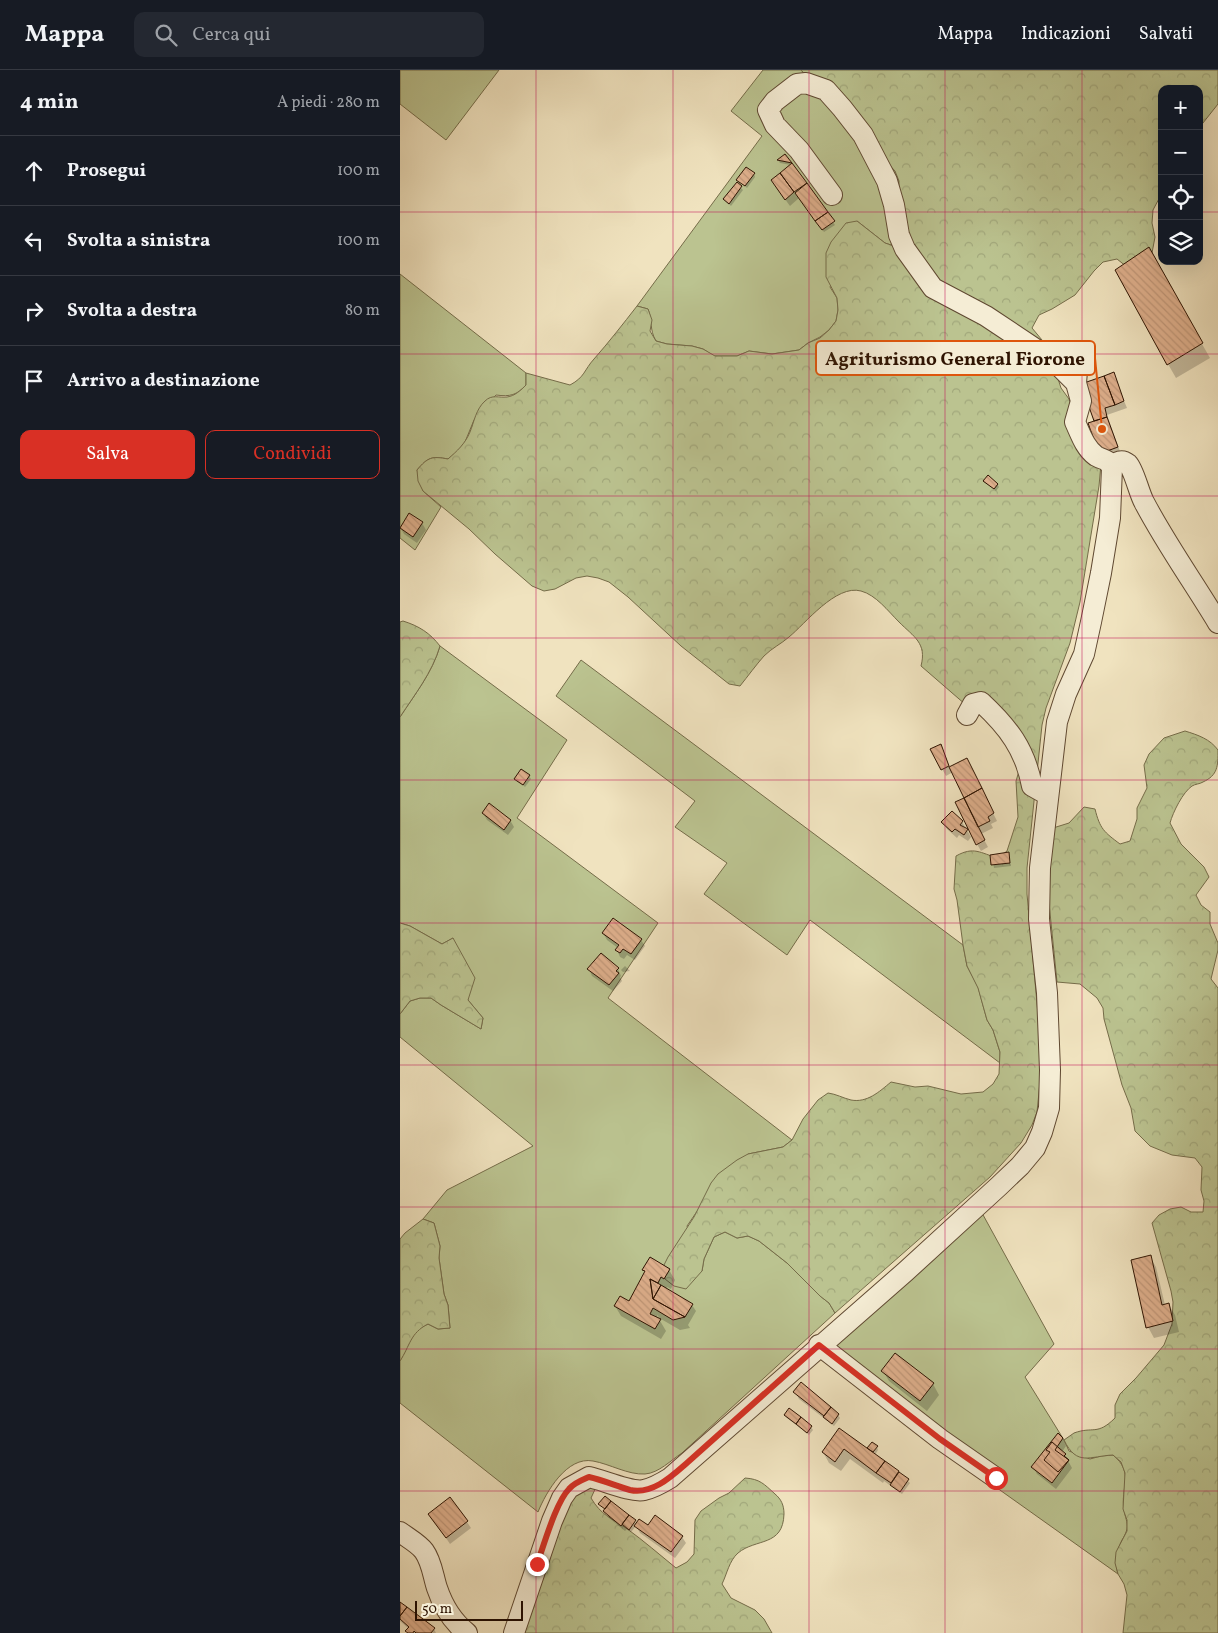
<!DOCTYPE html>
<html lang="it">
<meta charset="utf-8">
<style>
:root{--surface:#171b24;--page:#242831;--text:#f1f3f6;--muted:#9ea1a6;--line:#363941;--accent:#d93025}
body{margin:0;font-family:Vollkorn,serif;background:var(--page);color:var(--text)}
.controls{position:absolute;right:15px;top:15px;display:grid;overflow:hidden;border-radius:10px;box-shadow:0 5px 20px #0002}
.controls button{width:45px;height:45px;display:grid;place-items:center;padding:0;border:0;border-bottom:1px solid var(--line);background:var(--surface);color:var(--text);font:25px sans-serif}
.scale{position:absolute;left:15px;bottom:12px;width:108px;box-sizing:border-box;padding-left:5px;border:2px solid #2f1402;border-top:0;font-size:14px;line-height:18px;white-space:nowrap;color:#2f1402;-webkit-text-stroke:4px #f5edd5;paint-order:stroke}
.stop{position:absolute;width:15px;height:15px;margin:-11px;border:4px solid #d93025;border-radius:50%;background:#fff}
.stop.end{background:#d93025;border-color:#fff;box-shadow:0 1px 5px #0008}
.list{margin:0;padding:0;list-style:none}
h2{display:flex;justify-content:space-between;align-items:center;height:65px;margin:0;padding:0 20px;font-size:21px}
h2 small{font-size:16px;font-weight:400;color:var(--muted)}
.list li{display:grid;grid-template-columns:32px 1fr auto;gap:15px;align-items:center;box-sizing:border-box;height:70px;padding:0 20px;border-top:1px solid var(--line)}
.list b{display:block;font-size:19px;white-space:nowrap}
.list em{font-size:16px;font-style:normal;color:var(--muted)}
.actions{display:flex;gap:10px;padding:15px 20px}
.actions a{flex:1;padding:11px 0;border:1px solid var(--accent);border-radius:10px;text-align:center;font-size:18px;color:var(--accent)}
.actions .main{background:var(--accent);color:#fff}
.icon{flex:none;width:28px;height:28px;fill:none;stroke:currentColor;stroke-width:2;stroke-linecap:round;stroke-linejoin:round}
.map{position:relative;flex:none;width:818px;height:1563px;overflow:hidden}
header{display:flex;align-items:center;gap:30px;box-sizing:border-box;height:70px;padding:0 25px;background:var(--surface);border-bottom:1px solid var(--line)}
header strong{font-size:24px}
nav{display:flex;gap:28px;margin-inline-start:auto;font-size:18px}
.search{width:350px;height:45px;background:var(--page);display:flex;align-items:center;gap:12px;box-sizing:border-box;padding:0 18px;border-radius:10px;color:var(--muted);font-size:19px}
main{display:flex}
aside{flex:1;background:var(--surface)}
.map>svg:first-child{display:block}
.grass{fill:#bbc390;stroke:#756c49}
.forest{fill:url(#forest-crowns);stroke:#756c49}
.shadow{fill:#0003}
.building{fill:url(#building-back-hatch);stroke:#2f1402}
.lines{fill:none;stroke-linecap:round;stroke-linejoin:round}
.minor-casing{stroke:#5f4831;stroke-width:22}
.minor{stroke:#f5edd5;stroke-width:20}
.route{stroke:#d93025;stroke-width:6}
.grid{fill:none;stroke:#c2185b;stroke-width:1;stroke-opacity:0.55}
.leader{fill:none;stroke:#df560c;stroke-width:2}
.callout-dot{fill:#df560c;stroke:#f5edd5;stroke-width:2}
.callout{fill:#f5edd5;stroke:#df560c;stroke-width:2}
.callout-label{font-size:19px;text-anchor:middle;font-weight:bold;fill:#2f1402}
</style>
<header>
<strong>Mappa</strong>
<div class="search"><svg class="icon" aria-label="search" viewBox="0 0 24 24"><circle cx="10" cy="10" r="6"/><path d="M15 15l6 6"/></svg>Cerca qui</div>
<nav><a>Mappa</a><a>Indicazioni</a><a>Salvati</a></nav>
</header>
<main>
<aside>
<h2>4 min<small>A piedi · 280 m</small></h2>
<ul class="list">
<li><svg class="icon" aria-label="ahead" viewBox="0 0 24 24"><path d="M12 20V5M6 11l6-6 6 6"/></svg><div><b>Prosegui</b></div><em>100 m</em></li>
<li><svg class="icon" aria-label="left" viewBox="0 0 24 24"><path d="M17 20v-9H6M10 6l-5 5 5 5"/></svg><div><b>Svolta a sinistra</b></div><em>100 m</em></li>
<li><svg class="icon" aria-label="right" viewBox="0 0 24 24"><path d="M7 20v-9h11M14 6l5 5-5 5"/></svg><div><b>Svolta a destra</b></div><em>80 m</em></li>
<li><svg class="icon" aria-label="arrive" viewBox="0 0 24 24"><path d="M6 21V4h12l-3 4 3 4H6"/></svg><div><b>Arrivo a destinazione</b></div></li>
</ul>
<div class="actions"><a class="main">Salva</a><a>Condividi</a></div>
</aside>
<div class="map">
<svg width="818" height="1563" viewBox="0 0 818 1563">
<defs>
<pattern id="forest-crowns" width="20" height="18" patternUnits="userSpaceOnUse" patternTransform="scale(1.25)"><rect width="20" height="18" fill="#bbc390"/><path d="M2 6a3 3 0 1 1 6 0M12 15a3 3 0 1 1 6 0" fill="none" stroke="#a1a77b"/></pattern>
<pattern id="building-back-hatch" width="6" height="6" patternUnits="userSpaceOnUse" patternTransform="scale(1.25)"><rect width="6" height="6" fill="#deaf8c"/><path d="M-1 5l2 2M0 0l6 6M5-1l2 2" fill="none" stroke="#bf9677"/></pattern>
</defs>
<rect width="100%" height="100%" fill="#f0e3bf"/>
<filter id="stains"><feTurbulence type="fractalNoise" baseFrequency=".004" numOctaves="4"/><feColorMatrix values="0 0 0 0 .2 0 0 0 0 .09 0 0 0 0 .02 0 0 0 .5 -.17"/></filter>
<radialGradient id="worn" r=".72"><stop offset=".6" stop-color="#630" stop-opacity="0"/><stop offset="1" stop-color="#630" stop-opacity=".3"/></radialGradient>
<path class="grass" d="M0 0H99L46 70 0 34Z
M363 0H401L495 101 499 111 497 177 485 173 457 151 430 217 437 228 438 240 436 251 429 260 420 267 408 273 399 280 372 284 349 281 337 286H314L303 279 292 276 267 274 256 271C249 259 253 252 248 239L237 236 362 66 331 41Z
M0 204 126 303V315C117 325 110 327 96 325L74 350 65 372 58 381 48 389C32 386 28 387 17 400L23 421 41 437 15 480 0 468Z
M40 576 167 670 117 748 258 853 208 928 392 1070 383 1077 348 1084 300 1137 287 1156 302 1201 304 1189 314 1167 325 1162 337 1168 348 1166 359 1171 387 1193 420 1226 429 1233 435 1243 282 1383C271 1390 259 1403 245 1404 228 1405 210 1394 193 1391 167 1386 146 1422 138 1442L0 1333V1291L11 1268 18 1259 28 1254 38 1259 50 1258 48 1235 44 1224 39 1188 40 1176 34 1153 23 1149 47 1120 133 1076 0 967V944L10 931 20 928H31L41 935 81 959 83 948 68 930 53 868 42 874 10 856 0 853V647C15 624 32 603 40 576Z
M181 590 563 875 567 896 578 917 587 950 593 960 600 982V993L410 850 387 885 304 824 327 793 275 757 295 731 156 626Z
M582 1143 654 1274 625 1307 664 1370 669 1381 690 1389 701 1386 713 1385C735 1403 720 1418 724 1440 725 1447 728 1452 727 1459 726 1463 724 1467 722 1470 716 1482 714 1490 718 1504L545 1381 431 1275Z"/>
<path class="forest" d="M401 0H818V34L799 58V19H762V123L753 140 752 153 755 167 752 183 737 205 717 189 703 192 694 201 675 225 652 239 639 245 632 258 642 270 646 283 653 293 661 318 669 329 678 355 701 394 699 416 680 532 670 573 646 638 642 655 627 798V824L639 955 640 1012 637 1042 632 1055 621 1073 590 1107 435 1243 429 1233 420 1226 387 1193 359 1171 348 1166 337 1168 325 1162 314 1167 304 1189 302 1201 286 1219 274 1216 265 1209 263 1197 268 1187 294 1147 311 1113 318 1104 337 1090 348 1084 383 1077 392 1070 403 1049 418 1030 428 1023C436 1024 443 1028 451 1030 467 1033 479 1022 491 1012L515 1017 528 1016 561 1024 583 1022 593 1014 599 1004 600 982 593 960 587 950 578 918 567 896 563 875 557 830 554 819 556 786C574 776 580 783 598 788L607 781 618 747 616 711 619 701 604 660 566 635 521 596C527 573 514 567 499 552 488 541 476 525 461 521 436 514 405 554 389 567 381 574 372 578 364 586 356 595 348 606 340 616L329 614 281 576 228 527 209 512 198 508 187 506 176 508 155 519 144 521 132 516 95 484 69 459 23 421 18 411 17 400C28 387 32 386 48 389 57 381 65 374 70 362 74 352 76 339 85 331 92 324 99 328 107 327 115 326 121 320 126 315V303L170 315C185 307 184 300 194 289 209 272 223 254 237 236L248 239 252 250 250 261 256 271 267 274 292 276 303 279 315 286H337L349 281 372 284 399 280 408 273 420 268 429 260 436 251 438 240 437 228 426 207V183L431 172 446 153 457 151 485 173 497 177 499 111 495 101Z
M3 551C19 556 30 563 40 576 32 603 15 624 0 647V552Z
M785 661C798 665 810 669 818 680 818 696 818 705 803 712 800 714 795 714 792 716 783 722 773 742 770 753L781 774 804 797 809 807 796 825 801 835 810 842V854L818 873V880L811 909 818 918V1563H723L727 1525 724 1514 718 1504 715 1493 716 1482 727 1461V1450L723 1439 725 1403 721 1392 713 1385C690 1386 677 1397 664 1370 667 1368 671 1365 674 1363 693 1356 697 1366 715 1348V1335L720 1324 736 1308 764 1275 772 1254 773 1232 771 1221 752 1153 759 1145 770 1139 781 1137 791 1142H803L804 1131 801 1120 802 1097 795 1088 772 1085 750 1076 735 1061 731 1038 722 1015 704 949 703 938 697 928 680 914 657 912 648 823 653 758 669 753 684 737 695 739C700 759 704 762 720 774L730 771 737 749V738L747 718 744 695 749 684 764 668Z
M0 853 10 856 42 874 53 868 75 908 68 930 83 948 81 959 41 935 31 928H20L10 931 0 944Z
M23 1149 34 1153 40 1176 39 1188 44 1224 48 1235 50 1258 38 1259 28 1254C10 1263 10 1276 0 1291V1169L5 1163Z
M345 1408C360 1409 364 1414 375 1424 381 1429 384 1435 384 1444 383 1477 356 1468 338 1483 329 1491 327 1504 322 1514L331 1528 355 1540 364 1549 372 1563H117L174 1422 197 1415 191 1428C201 1445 211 1448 226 1458 244 1471 260 1485 276 1498L287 1492 294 1484 295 1450 301 1441 319 1428 329 1423Z"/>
<path class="shadow" d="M385 86 435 155 424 162 399 128 390 136 376 117 391 95 380 93 378 90Z
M354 104 355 107 347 118 338 110Z
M337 114 343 120 331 136 324 129Z
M748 179 810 288 776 308 768 294Z
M713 304 727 338 707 345 721 384 704 390 684 356 696 352 683 314Z
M585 411 597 414 599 417 596 421Z
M10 444 22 453 26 460 17 473 4 464 0 457Z
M544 682 550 698 570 697 597 751 591 754 593 758 581 764 588 777 581 781 577 774 566 728 553 702 546 706 542 699Z
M129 706 131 709 125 717 116 709Z
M552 742 562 752 571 767 568 771 559 765 557 768 547 759 543 752Z
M83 743 110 750 114 757 108 765 87 750Z
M608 784 611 796 594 798 592 786Z
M203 863 241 870 245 876 235 890 227 885 224 889 220 887 217 880 218 878 207 870Z
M225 896 230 901 223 902 221 900Z
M189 899H218L221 906 220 907 222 911 213 921 192 906Z
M750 1187 756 1197 765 1235H769L775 1245 779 1262 754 1268 748 1257Z
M244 1200H269L275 1210 271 1219 267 1217 266 1219 292 1235 296 1241 288 1255 290 1258 280 1260 261 1249 257 1245V1249H259L266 1261 261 1269 221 1246 215 1236 229 1232 246 1203Z
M495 1285 533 1314 539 1325 527 1341 489 1311 483 1301Z
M395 1322 438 1345 440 1348 434 1356 399 1329Z
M385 1345 411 1357 413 1360 409 1365 387 1348Z
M440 1360 468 1380 472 1374 477 1377 478 1380 475 1385 498 1402 510 1413 502 1424 484 1411 483 1413 450 1389 441 1401 429 1393 423 1382Z
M658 1365 663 1369 666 1376 662 1382 665 1385 672 1398 656 1419 637 1404 633 1397Z
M200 1434 230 1447 237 1454 282 1467 286 1473 275 1488 240 1463 236 1456 231 1462 227 1459 225 1461 209 1448 205 1442 206 1440Z
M30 1444 67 1452 71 1458 50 1474Z
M0 1533 34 1559 36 1563H8L9 1559 0 1551Z"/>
<path class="building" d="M385 84 392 93 377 90Z
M392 93 407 113 394 122 380 103Z
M346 97 355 103 345 116 336 110Z
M380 103 394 122 385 130 371 110Z
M337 112 342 116 329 134 323 129Z
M407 113 428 142 415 151 395 123Z
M428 142 435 151 422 160 415 151Z
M749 177 803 273 767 295 715 200Z
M714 302 724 331 715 335 704 306Z
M704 306 715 335 705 338 707 347 694 351 681 314Z
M707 347 718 377 699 384 688 353Z
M588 405 598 414 594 419 583 411Z
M9 443 23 452 13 467 0 458Z
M541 674 549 696 541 700 530 679Z
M567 688 582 718 564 728 549 697Z
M121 699 130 705 123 715 114 709Z
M582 718 594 743 588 747 590 751 578 757 564 728Z
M564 728 585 770 576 775 555 732Z
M89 733 111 750 104 760 82 743Z
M552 741 563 751 560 755 568 759 564 765 555 759 552 762 541 752Z
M609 782 610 793 591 795 590 785Z
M213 848 242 869 231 884 223 879 220 883 215 880 219 875 202 863Z
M201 883 219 898 216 901 219 903 209 915 187 899Z
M751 1185 762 1235 769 1233 773 1251 746 1258 731 1190Z
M250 1187 270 1199 264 1209 261 1207 258 1213 250 1209 253 1229 285 1247 273 1250 253 1238 250 1244 261 1249 255 1259 214 1236 220 1226 229 1231 245 1201 242 1200Z
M250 1209 261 1215 253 1229Z
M261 1215 293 1234 285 1247 253 1229Z
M495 1283 534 1313 520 1331 481 1301Z
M401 1312 431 1337 424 1346 393 1322Z
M431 1337 439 1344 432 1354 423 1347Z
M389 1338 401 1347 396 1354 384 1345Z
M401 1347 412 1356 407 1363 396 1354Z
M439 1358 485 1391 476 1403 444 1379 435 1392 422 1382Z
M658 1363 663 1368 655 1380 669 1390 652 1413 631 1397Z
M472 1372 478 1376 473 1382 467 1378Z
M652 1372 666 1384 664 1386 669 1390 658 1402 644 1390 650 1382 646 1380Z
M485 1391 499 1401 491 1413 476 1403Z
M499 1402 509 1409 500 1422 490 1415Z
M205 1426 211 1431 205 1439 198 1434Z
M50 1427 68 1451 46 1468 28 1444Z
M211 1431 229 1445 221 1456 203 1441Z
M229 1445 236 1450 229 1460 222 1454Z
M255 1445 283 1466 271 1482 234 1456 239 1449 248 1455Z
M0 1532 7 1537 0 1546Z
M7 1537 35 1558 31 1563H16L14 1561 13 1563H8L5 1561 9 1557 0 1549V1546Z"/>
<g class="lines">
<defs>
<path id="minor" d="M432 125 399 80 375 55 368 40 375 31 397 14 406 13 426 20 442 38 463 65 487 111 494 135 499 165 505 179 533 218 586 246 655 292 676 313
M677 301 676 313 681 331 675 352C681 365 685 378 696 386 705 391 705 387 712 397
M567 645 573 634 581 632C608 657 625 679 632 716L648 725
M419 1275 540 1369 596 1408
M0 1462C8 1468 19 1474 24 1481 32 1492 33 1506 37 1518 43 1536 53 1552 67 1563
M114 1563 152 1451 162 1428 169 1418 189 1407C203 1410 232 1423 244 1420 253 1418 262 1413 270 1408L505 1202 599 1116 620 1096 635 1078 642 1062 649 1038 650 1000 647 923 639 849 640 798 657 652 666 624 684 584 691 552 701 503 710 448 712 397C717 391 722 389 728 394 734 400 739 423 744 432 766 474 794 513 818 553"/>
</defs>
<use href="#minor" class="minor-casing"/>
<use href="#minor" class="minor"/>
</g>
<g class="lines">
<path class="route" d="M137 1494C144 1475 156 1432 169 1419 174 1413 182 1410 189 1407 203 1410 216 1416 230 1420 253 1425 273 1405 288 1392L419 1275 540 1369 596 1408"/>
</g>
<path class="grid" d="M136 0V1563M273 0V1563M409 0V1563M545 0V1563M682 0V1563M0 142H762M799 142H818M0 284H818M0 426H818M0 568H818M0 710H818M0 853H818M0 995H818M0 1137H818M0 1279H818M0 1421H818"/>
<path class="leader" d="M702 359L695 288"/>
<circle class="callout-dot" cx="702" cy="359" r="5"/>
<rect class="callout" x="416" y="271" width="279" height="34" rx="5"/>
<g class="callout-label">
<text x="555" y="295">Agriturismo General Fiorone</text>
</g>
<rect width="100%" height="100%" filter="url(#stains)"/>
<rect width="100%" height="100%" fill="url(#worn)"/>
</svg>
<div class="controls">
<button>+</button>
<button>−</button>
<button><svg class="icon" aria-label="locate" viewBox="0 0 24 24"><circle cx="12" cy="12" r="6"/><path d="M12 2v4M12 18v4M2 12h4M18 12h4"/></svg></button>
<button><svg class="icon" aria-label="layers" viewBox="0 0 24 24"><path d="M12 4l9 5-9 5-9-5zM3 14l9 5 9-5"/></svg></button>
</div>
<div class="scale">50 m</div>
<div class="stop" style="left:596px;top:1408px"></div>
<div class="stop end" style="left:137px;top:1494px"></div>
</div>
</main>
